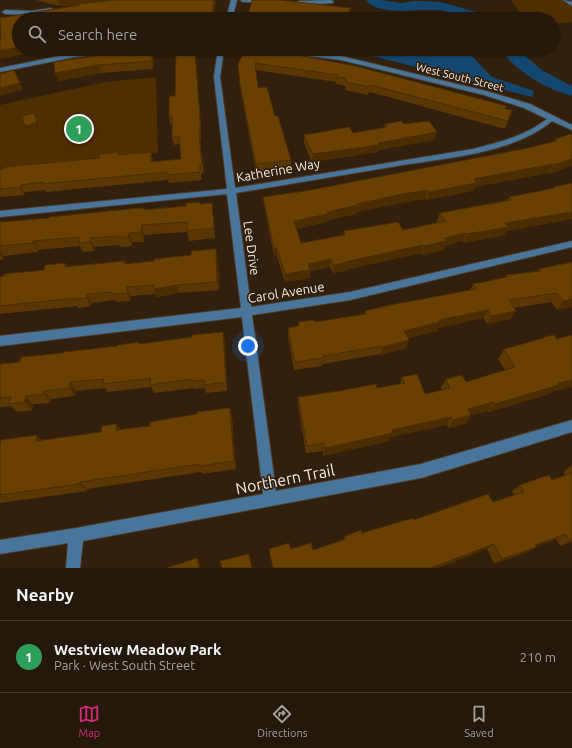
<!DOCTYPE html>
<meta charset="utf-8">
<style>
:root{--surface:#24180a;--page:#2c2113;--text:#f1f3f6;--muted:#a3a09c;--line:#41372b;--accent:#db2777}
body{margin:0;font-family:Ubuntu,sans-serif;background:var(--page);color:var(--text)}
.you{position:absolute;left:248px;top:346px;width:14px;height:14px;margin:-10px;border:3px solid #fff;border-radius:50%;background:#1a73e8;box-shadow:0 0 0 6px #1a73e833}
.badge{display:grid;place-items:center;width:26px;height:26px;border-radius:50%;background:var(--accent);color:#fff;font-size:13px;font-weight:700}
.pin{position:absolute;translate:-50% -50%;border:2px solid #fff;box-shadow:0 1px 4px #0006}
.list{margin:0;padding:0;list-style:none}
h2{display:flex;justify-content:space-between;align-items:center;height:52px;margin:0;padding:0 16px;font-size:17px}
h2 small{font-size:13px;font-weight:400;color:var(--muted)}
.list li{display:grid;grid-template-columns:26px 1fr auto;gap:12px;align-items:center;box-sizing:border-box;height:72px;padding:0 16px;border-top:1px solid var(--line)}
.list b{display:block;font-size:15px;white-space:nowrap}
.list p{margin:0;font-size:13px;white-space:nowrap;color:var(--muted)}
.list em{font-size:13px;font-style:normal;color:var(--muted)}
.icon{flex:none;width:22px;height:22px;fill:none;stroke:currentColor;stroke-width:2;stroke-linecap:round;stroke-linejoin:round}
.map{position:relative;flex:none;width:572px;height:568px;overflow:hidden}
.search{position:absolute;background:var(--surface);box-shadow:0 1px 3px #0004;left:12px;right:12px;top:12px;height:44px;display:flex;align-items:center;gap:10px;box-sizing:border-box;padding:0 14px;border-radius:22px;color:var(--muted);font-size:15px}
.sheet{height:124px;background:var(--surface)}
nav{display:flex;justify-content:space-around;align-items:center;box-sizing:border-box;height:56px;border-top:1px solid var(--line);background:var(--surface);font-size:11px;color:var(--muted)}
nav a{display:grid;justify-items:center;gap:2px}
nav .on{color:var(--accent)}
.map>svg:first-child{display:block}
.green{fill:#4f2e00}
.water{fill:#134770}
.lines{fill:none;stroke-linecap:round;stroke-linejoin:round}
.stream{stroke:#134770;stroke-width:2.5}
.river{fill:#134770;fill-rule:evenodd}
.minor-casing{stroke:#4c3c2a;stroke-width:2}
.minor{fill:#4a759b;fill-rule:evenodd}
.wall{fill:#5a3702}
.shaded-wall{fill:#4a2d01}
.building{fill:#694002;stroke:#4a2d01}
.labels{text-anchor:middle;stroke-width:3.5;stroke-linejoin:round;paint-order:stroke}
.far-street-label{font-size:11px;fill:#f5eadf;stroke:#30200d}
.street-label{font-size:13px;fill:#f5eadf;stroke:#30200d}
.near-street-label{font-size:16px;fill:#f5eadf;stroke:#30200d}
</style>
<div class="map">
<svg width="572" height="568" viewBox="0 0 572 568">
<rect width="100%" height="100%" fill="#30200d"/>
<path class="green" d="M511 0H572V22L553 24V19H524Z
M156 77 158 153 0 169V105L105 82Z"/>
<path class="water" d="M356 49H465L492 77 534 91 532 97 365 54 357 51Z"/>
<g class="lines">
<path class="stream" d="M492 49 516 57"/>
<path class="river" d="M366 0H382L400 3 416 1 440 2 491 16 493 19C486 19 478 20 471 19 460 17 449 11 438 10 420 8 378 17 366 0Z
M501 49H517L543 71 572 86V96C546 89 516 72 501 49Z"/>
<defs>
<path id="minor" d="M231 0H237L232 19H226Z
M240 0H267L268 1 265 3 243 2Z
M331 0 333 1V3L299 5 296 3 299 1Z
M563 0 572 2V6Z
M51 8 54 10 53 11 32 15 5 14 2 12 5 10 32 11Z
M116 49H138L135 51 75 57 0 72V68L75 53Z
M218 49H224L220 77 235 188 473 149C500 142 525 136 547 119L524 108 484 95 341 60 268 51 265 49H283L341 56 486 91 530 104 572 125V130L552 121C511 155 443 158 391 167 339 176 288 184 236 193L251 307 350 292 572 241V247L350 300 252 315 276 491 421 464 572 420V432L421 478 83 541 80 568H66L68 543 0 554V540L76 528 263 494 242 317 0 346V336L241 308 227 194 0 217V211L227 189 214 77Z"/>
</defs>
<use href="#minor" class="minor-casing"/>
<use href="#minor" class="minor"/>
</g>
<path class="wall" d="M36 0H216L213 19H19V49H49L28 52V53L0 59V40H1L0 18 77 5 60 6Z
M109 49H127L128 52 154 57 153 69 101 73 58 81 109 54Z
M193 49V52L196 59 201 126V142H200L204 173H201L202 180 169 183 168 180 46 192 45 190 25 192 24 195 0 197V169L99 158 118 152 119 155 153 160V162L181 159 180 144 174 145 172 137V124H170L169 116 175 96Z
M245 51 505 109 508 121 505 129 385 96 369 92 368 95 345 90 346 86 336 84V82L256 70 258 88 275 116 291 160V168L256 172 241 93 239 71Z
M385 124H404L435 140 378 150V152L312 162 304 143V135L353 133 384 128Z
M570 134 550 174 548 173 475 187 473 191 426 200 425 199 396 204 357 212V214L327 220V222L296 229 301 243 343 235 344 231 403 230 438 222 437 221 440 213 507 200 509 197 553 189 554 187 572 183V219L506 231 504 235 464 243 463 241 445 246 444 250 422 255 421 253 345 270 344 271 333 273 330 267 310 271V278L285 282 277 256H274L264 205 263 197 305 191 523 149 553 142 555 139Z
M199 202 200 204 213 213 215 238 189 241 187 232 144 235V242H132V246L120 247 119 245 94 247V251L83 252 80 246 38 250V252L4 256 3 259 0 260V222L186 206Z
M218 258 219 290 179 293 156 297 155 294 131 296 130 301 116 302 115 300 92 303 91 306 78 308V306L0 314V277L44 270 65 263 67 266 125 261 126 264Z
M571 261H572V307L557 310 551 302 514 308 511 319 487 324 483 318 438 328 437 331 408 338 406 348 380 355V354L323 364 322 366 294 370 288 336V328L298 327V322H315L364 314 365 311 470 290 473 284 505 278 506 275 538 271 539 269 569 263Z
M572 335V387L554 391 552 393 489 412 488 411 471 415 466 424 448 428 447 425 391 437 390 441 323 456V451L306 453 298 405V397L377 388 400 384 402 377 425 394 442 390 441 388 446 379 466 382 505 370 498 359 504 349 542 339 543 337 557 339Z
M225 341 227 391 206 393 205 388 195 389 194 388 154 393 151 387 108 392 105 388 76 391 75 396 51 399 50 403 33 404 32 410 17 412 11 406 0 407V364L20 362 64 353 118 346 139 342 140 344Z
M230 408 232 417 236 469 202 474 201 472 87 489V491L0 503V445L42 440 101 432 116 424 120 429 150 426 197 414Z
M572 465V542L560 546 556 539 536 546 537 547 528 552 494 564 487 549 438 568H273L269 549H291L313 550 343 540 345 536 362 533 414 520 493 502 514 495 512 491 520 485 552 480 565 475 563 472Z"/>
<path class="shaded-wall" d="M58 0H119L60 6Z
M214 0H216L213 19H211Z
M351 8 350 15 347 19H342Z
M19 47V49H49L28 52V53L0 59V51Z
M152 50 154 57 153 69 152 61Z
M195 52 196 59 201 142 200 134Z
M98 65 101 73 58 81 55 73Z
M14 70 23 90 0 96V88Z
M34 113 39 127 27 130 25 126Z
M437 132 435 140 378 150V152L312 162 313 154 378 143Z
M151 152 153 160V170L151 162Z
M572 159V166L550 174 554 165Z
M553 164 548 173 475 187 473 191 426 200 429 192 474 179Z
M21 185 25 192 24 195 20 187Z
M427 190 425 199 396 204 357 212V214L327 220V222L294 229V221L357 204 398 195Z
M572 212V219L506 231 504 235 464 243 467 234 505 223Z
M142 225 144 235V242L141 232Z
M129 233 132 242V246L129 237Z
M466 233 463 241 445 246 444 250 422 255 424 246 444 238Z
M90 238 94 247V251L90 242Z
M33 241 38 250V252L33 243Z
M423 245 421 253 345 270 344 271 333 273 334 265 345 262Z
M274 248H277V256H274Z
M216 249 218 258 219 290 217 282Z
M0 250 4 256 3 259 0 255Z
M331 259 330 267 310 271V278L285 282V274L308 264Z
M177 285 179 293 156 297 154 289Z
M127 287 131 296 130 301 127 293Z
M87 294 92 303 91 306 87 298Z
M572 299V307L557 310 563 301Z
M488 310 483 318 438 328 437 331 402 339 404 331 439 320Z
M516 311 511 319 487 324 491 316Z
M223 332 225 341 227 391 226 382Z
M409 340 406 348 380 355 383 347Z
M572 380V387L554 391 552 393 489 412 495 404 558 383Z
M70 382 76 391 75 396 69 388Z
M44 391 51 399 50 403 43 394Z
M26 396 33 404 32 410 24 402Z
M494 402 488 411 463 417 468 409Z
M230 408 232 417 236 469 234 461Z
M471 415 466 424 448 428 453 420Z
M451 417 447 425 391 437 390 441 323 456 325 448 392 430Z
M116 424 122 433 116 430Z
M37 435 46 444 36 441Z
M80 482 87 489V491L79 484Z
M566 534 556 539 527 550 535 545Z
M572 540V542L560 546Z
M494 544 487 549 438 568H431Z
M537 547 528 552 494 564 502 559Z
M197 558 200 563 201 568H199Z"/>
<path class="building" d="M115 0H214L211 19H19V47L0 51V40H1L0 18 80 5 77 4Z
M252 0H279L351 8 342 19H247Z
M109 49H126V52L152 50V61L98 65 55 73 54 62 109 54Z
M193 49V52H195L200 119V134L199 135 202 165H200V172L167 175V172L42 184 43 182 21 185 20 187 0 189V169H4V167L37 164 99 158 100 154 118 152V155L151 152V162L181 159 179 136 172 137V116H169V96H175L176 50Z
M245 51 297 55 355 66 507 106 505 109 512 110 508 121 386 89 370 85 369 87 346 82V78L337 77 338 75 255 63 258 88 267 87 275 116H278L291 160 256 164 240 85 238 64Z
M14 70 20 83 0 88V74Z
M34 113 37 123 25 126 22 116Z
M401 121 404 124 429 121 437 132 378 143 379 145 313 154 304 135 349 127 353 133 387 127 385 124Z
M570 134 572 135V159L554 165 553 164 474 179 476 183 429 192 427 190 398 195 357 204 358 205 327 212 328 214 294 221 301 243 345 235 344 231 398 222 403 230 446 221 440 213 511 200 509 197 555 188 554 187 572 183V212L505 223 508 227 467 234 466 233 444 238 447 241 424 246 423 245 345 262V263L334 265 331 259 308 264 310 270 285 274 277 248H274L263 197 305 191 523 149 557 141 555 139Z
M199 202 200 204 212 203 214 228 187 231V222L142 225 141 232 129 233V237H116L117 236 90 238V242L79 243 80 237 33 241V243L0 246V222L49 218V217L129 209 144 208V210L186 206V203Z
M216 249 217 282 177 285 154 289V285L127 287V293L112 294V292L87 294V298L74 299V298L0 306V277L4 276V274L44 270 45 265 65 263V267L125 261 124 264 154 261V259L191 255V251Z
M571 261H572V299L563 301 557 293 509 300 516 311 491 316 488 310 439 320 440 322 404 331 409 340 383 347 382 346 323 356V358L295 362 288 328 299 326 298 322 314 320 315 322 366 314 365 311 390 305 476 289 473 284 507 277 506 275 541 271 539 269 572 262Z
M223 332 226 382 204 385V380L192 381V379L150 385 151 378 103 384 104 379 70 382 69 388 44 391 43 394 26 396 24 402 9 404 11 396 0 398V364L20 362 21 357 64 353V352L118 346V345L139 342V344L192 337V335Z
M554 335 557 339 572 335V380L558 383 559 385 495 404 494 402 468 409 471 415 453 420 451 417 392 430 393 433 325 448 324 443 307 446 298 397 339 391 376 384 377 388 405 383 402 377 417 374 425 394 450 388 446 379 462 375 466 382 515 367 504 349 544 338 543 337Z
M230 408 234 461 199 466V464L80 482 79 484 0 495V445L1 440 37 435 36 441 101 432 102 426 116 424V430L150 426V422L197 414V412Z
M572 473V540L570 541 566 534 535 545 537 547 502 559 494 544 431 568H273L269 549 289 543 291 549 311 543 313 550 346 539 345 536 361 530 362 533 413 518 414 520 488 494 493 502 524 492 520 485 549 475 552 480Z
M249 554 252 568H222L220 561Z
M197 558 199 568H167Z"/>
<g class="labels">
<g class="far-street-label">
<text transform="translate(460 77) rotate(14)" y="4">West South Street</text>
</g>
<g class="street-label">
<text transform="translate(278 170) rotate(-10)" y="5">Katherine Way</text>
<text transform="translate(252 248) rotate(82)" y="5">Lee Drive</text>
<text transform="translate(286 292) rotate(-9)" y="5">Carol Avenue</text>
</g>
<g class="near-street-label">
<text transform="translate(285 479) rotate(-11)" y="6">Northern Trail</text>
</g>
</g>
</svg>
<div class="you"></div>
<div class="pin badge" style="left:79px;top:129px;background:#2e9e5b">1</div>
<div class="search"><svg class="icon" aria-label="search" viewBox="0 0 24 24"><circle cx="10" cy="10" r="6"/><path d="M15 15l6 6"/></svg>Search here</div>
</div>
<section class="sheet">
<h2>Nearby<small></small></h2>
<ul class="list">
<li><span class="badge" style="background:#2e9e5b">1</span><div><b>Westview Meadow Park</b><p>Park · West South Street</p></div><em>210 m</em></li>
</ul>
</section>
<nav>
<a class="on"><svg class="icon" aria-label="map" viewBox="0 0 24 24"><path d="M3 6l6-2 6 2 6-2v14l-6 2-6-2-6 2zM9 4v14M15 6v14"/></svg>Map</a>
<a><svg class="icon" aria-label="directions" viewBox="0 0 24 24"><path d="M12 3l9 9-9 9-9-9zM9 14v-3h6M13 9l2 2-2 2"/></svg>Directions</a>
<a><svg class="icon" aria-label="saved" viewBox="0 0 24 24"><path d="M7 4h10v16l-5-4-5 4z"/></svg>Saved</a>
</nav>
